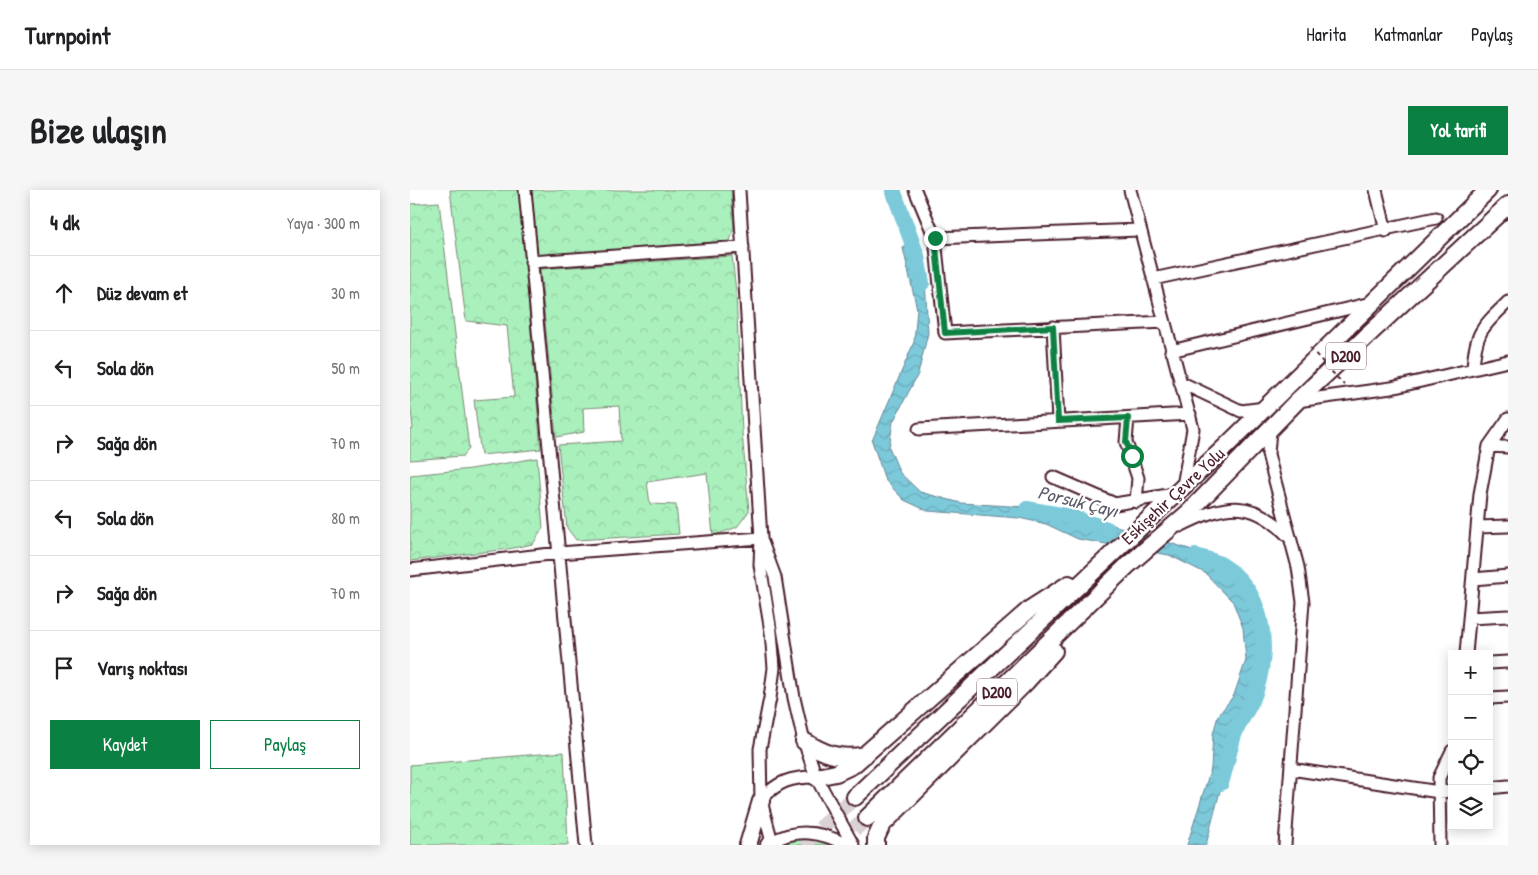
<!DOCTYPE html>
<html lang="tr">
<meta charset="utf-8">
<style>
:root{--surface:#fff;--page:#f6f6f6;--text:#202124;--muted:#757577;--line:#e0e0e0;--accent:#0b8043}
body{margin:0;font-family:"Patrick Hand",sans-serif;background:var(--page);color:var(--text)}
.controls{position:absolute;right:15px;bottom:15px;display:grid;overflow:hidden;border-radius:0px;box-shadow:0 2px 12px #0003}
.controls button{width:45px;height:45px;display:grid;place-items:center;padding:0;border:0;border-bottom:1px solid var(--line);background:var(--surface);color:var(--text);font:25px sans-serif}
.stop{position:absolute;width:15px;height:15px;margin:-11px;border:4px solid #0b8043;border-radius:50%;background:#fff}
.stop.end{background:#0b8043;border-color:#fff;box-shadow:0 1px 5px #0008}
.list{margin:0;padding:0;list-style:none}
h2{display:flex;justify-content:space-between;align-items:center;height:65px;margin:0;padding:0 20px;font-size:21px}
h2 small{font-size:16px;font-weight:400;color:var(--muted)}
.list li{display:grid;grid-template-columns:32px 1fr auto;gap:15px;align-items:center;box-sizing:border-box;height:75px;padding:0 20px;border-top:1px solid var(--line)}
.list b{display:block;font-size:19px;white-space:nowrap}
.list em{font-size:16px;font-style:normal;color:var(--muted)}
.actions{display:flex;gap:10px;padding:15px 20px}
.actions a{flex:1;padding:11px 0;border:1px solid var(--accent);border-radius:0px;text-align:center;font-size:18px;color:var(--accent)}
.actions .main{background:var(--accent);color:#fff}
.icon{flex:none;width:28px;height:28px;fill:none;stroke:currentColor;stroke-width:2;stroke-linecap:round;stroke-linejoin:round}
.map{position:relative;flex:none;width:1098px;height:655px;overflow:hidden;border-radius:0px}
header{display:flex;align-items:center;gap:30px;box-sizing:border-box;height:70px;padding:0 25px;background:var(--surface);border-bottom:1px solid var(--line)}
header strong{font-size:24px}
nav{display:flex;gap:28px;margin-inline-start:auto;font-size:18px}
.intro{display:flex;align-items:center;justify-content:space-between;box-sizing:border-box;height:120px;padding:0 30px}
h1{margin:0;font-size:35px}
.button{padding:12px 22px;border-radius:0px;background:var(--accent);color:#fff;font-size:18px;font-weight:700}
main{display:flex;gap:30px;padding:0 30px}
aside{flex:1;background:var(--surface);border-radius:0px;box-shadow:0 2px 12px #0003}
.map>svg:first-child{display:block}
.grass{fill:#aaf0bc;stroke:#7a8874}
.forest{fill:url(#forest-crowns);stroke:#7a8874}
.water{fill:url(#water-waves);stroke:#678594}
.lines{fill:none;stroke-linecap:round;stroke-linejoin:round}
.river{stroke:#7bc9da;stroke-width:16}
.highway-tunnel{stroke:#dbd2d5;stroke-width:16;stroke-dasharray:16 8;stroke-linecap:butt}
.minor-casing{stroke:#4a1f2b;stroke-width:15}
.highway-casing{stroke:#4a1f2b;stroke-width:20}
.minor{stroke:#fff;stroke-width:11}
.highway{stroke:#fff;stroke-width:16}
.path-bridge{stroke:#4a1f2b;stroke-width:2;stroke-dasharray:4 4;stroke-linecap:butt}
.route{stroke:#0b8043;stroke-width:6}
.labels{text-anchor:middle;stroke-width:4.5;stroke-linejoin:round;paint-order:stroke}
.shield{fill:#fff;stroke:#80626b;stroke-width:1}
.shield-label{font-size:16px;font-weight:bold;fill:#4a1f2b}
.street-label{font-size:18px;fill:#4a1f2b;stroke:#fff}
.water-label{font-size:19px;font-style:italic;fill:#5b5a68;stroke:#fff}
</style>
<header>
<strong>Turnpoint</strong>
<nav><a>Harita</a><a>Katmanlar</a><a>Paylaş</a></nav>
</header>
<div class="intro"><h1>Bize ulaşın</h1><a class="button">Yol tarifi</a></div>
<main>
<aside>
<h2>4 dk<small>Yaya · 300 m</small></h2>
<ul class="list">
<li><svg class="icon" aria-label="ahead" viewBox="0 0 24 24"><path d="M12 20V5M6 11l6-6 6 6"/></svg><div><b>Düz devam et</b></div><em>30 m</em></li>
<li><svg class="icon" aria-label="left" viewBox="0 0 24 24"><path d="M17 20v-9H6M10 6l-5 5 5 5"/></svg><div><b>Sola dön</b></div><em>50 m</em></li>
<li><svg class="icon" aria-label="right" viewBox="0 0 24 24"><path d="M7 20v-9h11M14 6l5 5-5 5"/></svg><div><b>Sağa dön</b></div><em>70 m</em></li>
<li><svg class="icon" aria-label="left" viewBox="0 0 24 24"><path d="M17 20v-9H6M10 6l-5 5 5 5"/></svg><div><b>Sola dön</b></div><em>80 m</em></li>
<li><svg class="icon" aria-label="right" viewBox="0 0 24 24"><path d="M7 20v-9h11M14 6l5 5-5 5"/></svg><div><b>Sağa dön</b></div><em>70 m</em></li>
<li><svg class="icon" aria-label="arrive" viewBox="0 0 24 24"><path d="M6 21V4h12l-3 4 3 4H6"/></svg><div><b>Varış noktası</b></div></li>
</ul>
<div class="actions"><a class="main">Kaydet</a><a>Paylaş</a></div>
</aside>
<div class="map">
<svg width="1098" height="655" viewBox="0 0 1098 655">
<defs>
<pattern id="forest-crowns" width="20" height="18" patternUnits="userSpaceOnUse" patternTransform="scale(1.25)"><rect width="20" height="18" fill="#aaf0bc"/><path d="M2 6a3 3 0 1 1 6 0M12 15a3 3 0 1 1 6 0" fill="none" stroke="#94cda2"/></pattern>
<pattern id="water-waves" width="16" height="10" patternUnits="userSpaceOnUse" patternTransform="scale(1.25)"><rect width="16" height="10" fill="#7bc9da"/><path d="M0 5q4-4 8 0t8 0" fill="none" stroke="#6cacbb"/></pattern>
</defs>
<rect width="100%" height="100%" fill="#fff"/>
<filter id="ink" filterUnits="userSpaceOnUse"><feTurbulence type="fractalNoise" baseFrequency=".02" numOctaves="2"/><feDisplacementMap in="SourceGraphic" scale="10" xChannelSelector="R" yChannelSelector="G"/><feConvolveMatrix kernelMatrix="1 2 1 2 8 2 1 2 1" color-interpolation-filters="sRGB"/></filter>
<g filter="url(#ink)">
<path class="grass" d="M391 647 414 650 425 655H374L377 649Z"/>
<path class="forest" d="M40 0H109L131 259 71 265 64 210 104 207 97 136 56 131Z
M119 0H321L324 38 320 51 127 66Z
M29 12 59 259 53 266 0 270V240L3 239 0 210V14Z
M322 66 326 102 332 242 339 321 327 337 303 346 297 283 237 292 240 314 266 315 269 344 166 350 157 338 148 255 211 251 209 216 173 218 174 242 146 247 130 79Z
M127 268 133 338 123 354 98 359 0 371V285L61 279Z
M154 562 158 655H0V575Z"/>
<path class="water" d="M502 54 515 89 518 143 508 184 483 232 479 257 490 283 510 302 551 313 632 318 659 330 700 334 795 364 820 384 843 418 852 440 844 510 818 544 816 578 796 655H777L801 578 803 544 808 526 824 505 836 470 833 438 823 412 795 383 759 365 668 349 636 334 609 328 518 321 494 310 475 290 462 251 504 152 507 119 493 58Z"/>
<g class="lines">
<path class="river" d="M483 0 507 66 512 93
M617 319 662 327 697 339
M785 366C793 368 803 370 810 374 855 401 860 455 846 500 841 516 830 529 824 545 819 561 816 577 811 593"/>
<path class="highway-tunnel" d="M393 655 445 607
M426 655 457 628"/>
<defs>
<path id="minor" d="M115 0 176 655
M329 0 351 348 350 375 361 442 364 478 360 508 350 559 351 611
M505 0 525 48 729 40
M720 0 783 239 773 296
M966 0 976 41
M525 48 535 143 754 132
M121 72 333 57
M743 89 1026 28
M643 137 648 231
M761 161 961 113
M1063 179C1065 142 1072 137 1098 112
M770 192 831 221 855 218
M887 211 981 198 1098 171
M718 228 716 252 728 288 726 312
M509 239 780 224
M860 240 858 264 861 276 888 377 893 412 875 655
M1079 256 1098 257
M643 287 705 314 764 304
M770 336C814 314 842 307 879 347
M1067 337 1098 336
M352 352 365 387 384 508 394 551 406 587 443 655
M0 380 149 363 351 348
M1063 389 1098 386
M1059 428 1098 426
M1056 464 1070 304 1079 256 1098 229
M1079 473 1098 472
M1079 508 1098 507
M881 579 1029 602 1042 601
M1079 598 1098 596
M362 652 351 611C366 591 382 587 406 587
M364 655 362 652C387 637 412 642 437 655
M1030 655 1029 588 1042 561"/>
<path id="highway" d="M394 551C414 564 430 570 455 565
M406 587 426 583 443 575 620 419 659 394
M445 607 814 258 1078 0
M457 628 717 376 779 322 887 211 1098 15
M338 655 351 611
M359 655 362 652
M466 655V648L472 635 616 492 644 461"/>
</defs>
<use href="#minor" class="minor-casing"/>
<use href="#highway" class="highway-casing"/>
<use href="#minor" class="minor"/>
<use href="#highway" class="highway"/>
<path class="path-bridge" d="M900 158 934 195"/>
</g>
</g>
<g class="lines" filter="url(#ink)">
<path class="route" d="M525 48 535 143 643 137 648 231 718 228 716 252 722 266"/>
</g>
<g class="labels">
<g class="shield">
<rect x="916" y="152.5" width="40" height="27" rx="4"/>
<rect x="567" y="488.5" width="40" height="27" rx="4"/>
</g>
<g class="shield-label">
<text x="936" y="172">D200</text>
<text x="587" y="508">D200</text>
</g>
<g class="street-label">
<text transform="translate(763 306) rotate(-43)" y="6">Eskişehir Çevre Yolu</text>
</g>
<g class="water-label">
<text transform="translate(668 311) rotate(14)" y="7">Porsuk Çayı</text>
</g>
</g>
</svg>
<div class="controls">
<button>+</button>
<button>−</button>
<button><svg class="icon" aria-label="locate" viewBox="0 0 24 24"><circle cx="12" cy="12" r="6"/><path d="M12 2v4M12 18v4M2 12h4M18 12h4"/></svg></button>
<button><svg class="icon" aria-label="layers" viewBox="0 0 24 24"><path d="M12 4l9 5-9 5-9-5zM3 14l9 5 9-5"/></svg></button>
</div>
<div class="stop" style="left:722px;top:266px"></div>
<div class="stop end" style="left:525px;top:48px"></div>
</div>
</main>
